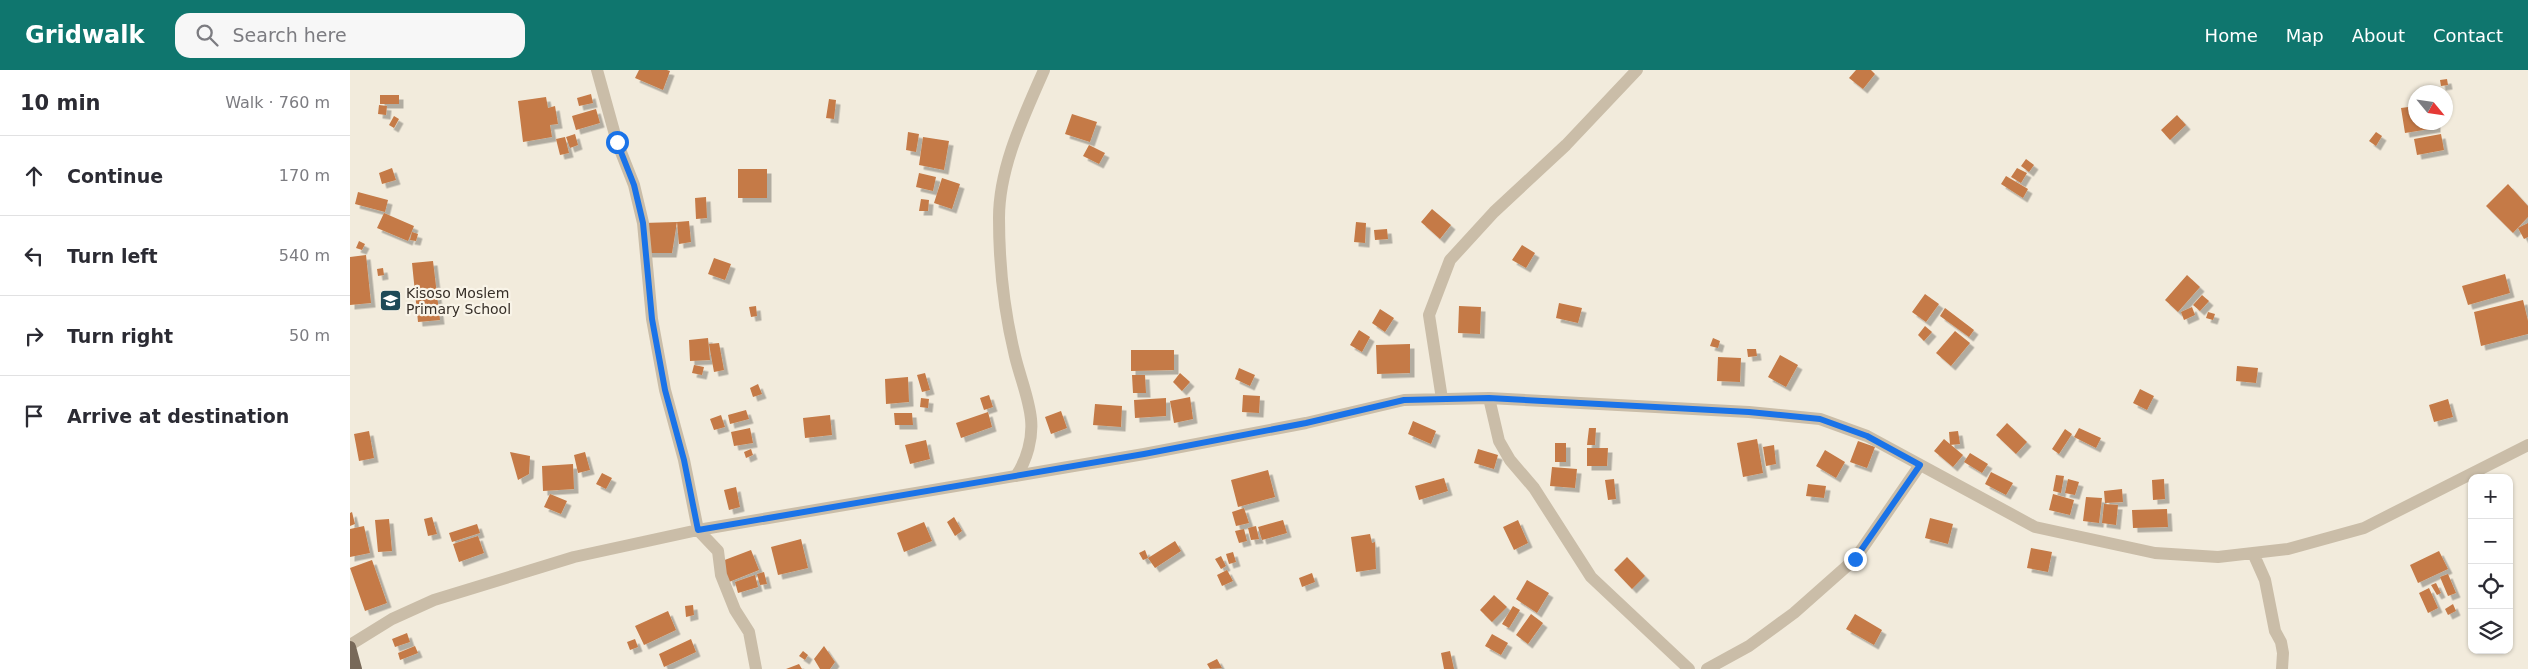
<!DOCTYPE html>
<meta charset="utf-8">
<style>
:root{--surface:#fff;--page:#f7f7f7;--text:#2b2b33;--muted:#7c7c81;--line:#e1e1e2;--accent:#0f766e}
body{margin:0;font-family:"DejaVu Sans",sans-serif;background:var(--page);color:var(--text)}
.controls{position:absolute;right:15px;bottom:15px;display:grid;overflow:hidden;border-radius:10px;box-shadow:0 1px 4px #0004}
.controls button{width:45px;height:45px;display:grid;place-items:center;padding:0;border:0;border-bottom:1px solid var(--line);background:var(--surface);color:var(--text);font:25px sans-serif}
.compass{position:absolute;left:2058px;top:15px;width:45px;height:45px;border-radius:50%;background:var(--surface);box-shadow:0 1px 4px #0004;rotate:119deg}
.stop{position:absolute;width:15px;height:15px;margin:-11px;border:4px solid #1a73e8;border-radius:50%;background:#fff}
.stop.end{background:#1a73e8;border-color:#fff;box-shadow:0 1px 5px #0008}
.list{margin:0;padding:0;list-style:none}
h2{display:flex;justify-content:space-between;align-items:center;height:65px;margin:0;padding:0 20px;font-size:21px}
h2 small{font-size:16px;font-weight:400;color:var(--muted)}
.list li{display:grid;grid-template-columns:32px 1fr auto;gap:15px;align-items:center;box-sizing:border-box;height:80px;padding:0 20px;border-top:1px solid var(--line)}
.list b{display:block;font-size:19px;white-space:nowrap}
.list em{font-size:16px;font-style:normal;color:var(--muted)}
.icon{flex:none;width:28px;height:28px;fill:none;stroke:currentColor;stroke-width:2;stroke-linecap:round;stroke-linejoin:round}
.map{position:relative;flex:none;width:2178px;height:599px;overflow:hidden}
header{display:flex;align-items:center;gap:30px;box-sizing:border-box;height:70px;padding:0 25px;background:var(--accent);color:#fff}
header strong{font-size:24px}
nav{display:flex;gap:28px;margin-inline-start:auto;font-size:18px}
.search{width:350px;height:45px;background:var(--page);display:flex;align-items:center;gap:12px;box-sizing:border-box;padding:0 18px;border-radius:15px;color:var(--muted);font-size:19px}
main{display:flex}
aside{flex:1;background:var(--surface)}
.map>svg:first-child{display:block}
.building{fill:#c57a46;filter:url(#shadow)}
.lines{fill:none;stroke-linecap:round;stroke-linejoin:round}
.minor{stroke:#cabda8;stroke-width:12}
.major{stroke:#786959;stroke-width:12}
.route{stroke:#1a73e8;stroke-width:6}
.labels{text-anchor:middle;stroke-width:4.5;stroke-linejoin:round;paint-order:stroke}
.poi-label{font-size:14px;fill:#372f28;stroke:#f9f4e8;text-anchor:start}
</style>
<header>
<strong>Gridwalk</strong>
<div class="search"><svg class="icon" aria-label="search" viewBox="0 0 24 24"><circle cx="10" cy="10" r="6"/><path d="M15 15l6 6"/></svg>Search here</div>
<nav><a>Home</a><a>Map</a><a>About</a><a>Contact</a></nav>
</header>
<main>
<aside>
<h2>10 min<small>Walk · 760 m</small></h2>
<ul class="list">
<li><svg class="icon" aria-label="ahead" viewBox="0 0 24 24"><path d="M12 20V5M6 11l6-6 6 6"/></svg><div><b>Continue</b></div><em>170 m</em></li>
<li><svg class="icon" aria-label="left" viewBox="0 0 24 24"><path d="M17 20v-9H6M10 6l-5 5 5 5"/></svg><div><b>Turn left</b></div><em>540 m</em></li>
<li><svg class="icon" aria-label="right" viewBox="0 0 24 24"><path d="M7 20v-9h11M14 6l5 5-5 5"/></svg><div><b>Turn right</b></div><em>50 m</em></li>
<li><svg class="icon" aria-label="arrive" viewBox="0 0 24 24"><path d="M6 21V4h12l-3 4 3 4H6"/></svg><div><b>Arrive at destination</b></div></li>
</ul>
</aside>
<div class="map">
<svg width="2178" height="599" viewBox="0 0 2178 599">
<defs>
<filter id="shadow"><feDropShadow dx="4.5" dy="4.5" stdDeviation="0" flood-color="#0004"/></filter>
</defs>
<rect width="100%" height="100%" fill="#f2ebdc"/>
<path class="building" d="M289 0H317L320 1 313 20 285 8Z
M1506 0H1521L1525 4 1513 19 1499 8Z
M2097 9 2098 15 2091 16 2090 10Z
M241 24 243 33 229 36 227 28Z
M30 25H49V34H30Z
M196 27 198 38 205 36 208 54 200 55 202 67 173 72 168 31Z
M479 29 486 30 484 49 476 48Z
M29 35 37 36 36 45 28 44Z
M2066 36V52H2086V58L2055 63 2051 38Z
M246 39 250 53 226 60 222 46Z
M722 44 747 52 740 72 715 64Z
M1827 45 1836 55 1820 70 1811 60Z
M44 46 49 49 44 58 39 55Z
M558 62 569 64 566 82 556 80Z
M2026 62 2032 66 2026 76 2019 71Z
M225 64 228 75 220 78 216 67Z
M2091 64 2094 80 2067 85 2064 69Z
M215 67 219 83 210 85 206 69Z
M573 67 599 71 594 100 569 95Z
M739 75 755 83 749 94 733 86Z
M1676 89 1684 95 1679 102 1671 96Z
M42 98 46 110 32 114 29 103Z
M1667 98 1677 103 1671 113 1661 107Z
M388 99H417V128H388Z
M569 103 586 107 583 121 566 117Z
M1656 106 1678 119 1673 128 1651 114Z
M592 108 610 114 602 139 584 133Z
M2158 114 2178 136V147L2163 163 2136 136Z
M8 122 38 130 35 142 5 134Z
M356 127 357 148 346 149 345 128Z
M571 129 579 130 578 141H569Z
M1082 139 1101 155 1090 169 1071 152Z
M34 143 64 156 58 171 27 158Z
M339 151 341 172 329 174 327 152Z
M327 152 322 183H296L293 153Z
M1006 152 1016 153 1015 173 1004 172Z
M2178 153V167L2174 169 2168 158Z
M1037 159 1038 169 1025 170 1024 160Z
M62 162 68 164 66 171 60 170Z
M9 171 15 174 12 180 6 178Z
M1172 175 1185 183 1176 198 1162 190Z
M16 185 21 233 0 235V187Z
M364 188 381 194 375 210 358 204Z
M83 191 90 250 68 252 62 193Z
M33 198 34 205 28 206 27 199Z
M2155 204 2160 223 2118 235 2112 216Z
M1837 205 1850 217 1828 242 1815 230Z
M1575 224 1589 234 1576 252 1562 242Z
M1852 225 1859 231 1850 241 1843 235Z
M2173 230 2178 251V264L2131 276 2124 242Z
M1209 233 1232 238 1228 253 1206 248Z
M406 236 407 246 401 247 399 237Z
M1109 236 1131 237 1130 264 1108 263Z
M1842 237 1845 245 1834 250 1831 242Z
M1595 238 1624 260 1619 267 1590 246Z
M1030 239 1044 248 1035 262 1022 253Z
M1858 242 1865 244 1863 250 1856 248Z
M1575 256 1582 262 1574 271 1568 265Z
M1009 260 1020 267 1012 282 1000 275Z
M1605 261 1620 273 1601 296 1586 283Z
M358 268 360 290 340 291 339 270Z
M1363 268 1370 271 1368 278 1360 276Z
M369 273 374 300 364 302 359 274Z
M1060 274V303L1027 304 1026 275Z
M1397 279H1406L1407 286 1398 287Z
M781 280H824V300L781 301Z
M1430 285 1448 295 1436 317 1418 307Z
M1368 287 1391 288 1390 312 1367 311Z
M344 295 354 297 352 305 342 303Z
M1887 296 1908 298 1906 313 1886 311Z
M889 298 905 305 900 316 885 309Z
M575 303 580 320 572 322 567 305Z
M830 303 840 312 832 321 823 312Z
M782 305H795L796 323H783Z
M558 307 559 332 536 334 535 309Z
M408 314 412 324 403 327 400 318Z
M1790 319 1804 326 1797 340 1783 333Z
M639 325 643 337 634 340 630 328Z
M893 325 910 326 909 343 892 342Z
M840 327 843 349 824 353 820 331Z
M571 328 579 329 578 338 570 337Z
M816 328V346L785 348 784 330Z
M2098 329 2103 347 2084 352 2079 335Z
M745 334 772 336 771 357 743 355Z
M396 340 399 349 380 354 378 345Z
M711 341 717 358 701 364 695 347Z
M638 342 642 357 611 368 606 353Z
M544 343H562L563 355H545Z
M371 345 375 357 364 360 360 349Z
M480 345 482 365 455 368 453 348Z
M1063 351 1086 361 1081 374 1058 364Z
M1657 353 1677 372 1666 384 1646 365Z
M400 358 403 373 384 376 381 362Z
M1239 358H1246L1245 375H1237Z
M1729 358 1751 368 1746 378 1724 367Z
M1715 359 1722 364 1709 384 1702 379Z
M19 361 24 388 9 391 4 364Z
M1608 361 1610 374 1600 375 1599 362Z
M1407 369 1413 403 1393 407 1387 373Z
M1594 369 1613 385 1603 397 1584 381Z
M576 370 580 389 560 394 555 375Z
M1508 371 1525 377 1517 398 1500 392Z
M1205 373H1216V392H1205Z
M1424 375 1426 394 1416 396 1413 377Z
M1237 378H1258L1257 396H1237Z
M401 379 403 385 396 388 394 382Z
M1128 379 1148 385 1144 399 1124 393Z
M1475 380 1495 392 1486 408 1466 396Z
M160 382 180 386 179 404 168 410Z
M235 382 240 400 228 403 224 385Z
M1620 383 1638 394 1632 403 1614 392Z
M223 394 224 419 193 421 192 396Z
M1202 397 1227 399 1225 418 1200 416Z
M918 400 925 427 888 437 881 410Z
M1641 402 1663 413 1656 425 1635 414Z
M252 403 262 408 256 419 246 414Z
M1706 405 1714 406 1711 423 1703 421Z
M1094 408 1098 421 1069 430 1065 416Z
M1264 409 1266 429 1258 430 1255 410Z
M1718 409 1729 412 1725 425 1715 423Z
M1814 409 1815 429 1803 430 1802 410Z
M1458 414 1476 416 1474 428 1456 426Z
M386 417 390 437 379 440 374 420Z
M1772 419 1773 432 1755 433 1754 421Z
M200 424 217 431 211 444 194 437Z
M1703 424 1724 430 1720 445 1699 440Z
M1736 427 1752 428 1749 453 1733 451Z
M1754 434 1768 435 1766 455 1752 453Z
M894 438 899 453 886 456 882 442Z
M1817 439 1818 457 1783 458 1782 440Z
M2 442 5 454 0 456V443Z
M82 447 87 464 78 466 74 449Z
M604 447 612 461 605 466 597 452Z
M1580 448 1603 454 1598 474 1575 468Z
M39 449 42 481 28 482 25 450Z
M933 450 937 463 912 470 908 457Z
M1168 450 1178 473 1164 480 1153 457Z
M574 452 582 471 554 482 547 463Z
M127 454 130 463 102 472 99 463Z
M14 456 20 483 0 487V459Z
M906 456 909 469 901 470 898 458Z
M894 459 897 471 889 473 885 461Z
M1020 464 1022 473 1025 472 1026 499 1006 502 1001 467Z
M128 466 134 483 109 492 103 474Z
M451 469 458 498 428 505 421 477Z
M825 471 831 481 805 498 798 488Z
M1681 478 1702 482 1698 502 1677 498Z
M401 480 409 500 379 512 372 491Z
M795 480 798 488 793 490 789 483Z
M2089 481 2098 499 2068 513 2060 495Z
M883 482 886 492 879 494 876 484Z
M871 486 876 496 871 499 865 489Z
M1277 487 1295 506 1282 519 1264 500Z
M22 490 37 533 15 541 0 498Z
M877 500 883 511 872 516 867 505Z
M414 502 417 514 410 515 407 504Z
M962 503 965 512 952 517 949 508Z
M2098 504 2106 523 2098 526 2090 507Z
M405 505 408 517 388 523 385 512Z
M1177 510 1199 523 1187 543 1166 529Z
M2086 513 2091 523 2087 525 2081 515Z
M2079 518 2088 538 2078 543 2069 523Z
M1144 525 1157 537 1142 552 1130 540Z
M2103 534 2106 541 2098 545 2095 539Z
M343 535 344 545 336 547 335 536Z
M1163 536 1170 540 1159 558 1152 554Z
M318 541 326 560 294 575 285 556Z
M1181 544 1193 553 1178 574 1166 565Z
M1505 544 1532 560 1524 575 1496 559Z
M57 563 60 572 45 577 42 569Z
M1142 564 1158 573 1151 585 1135 576Z
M285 569 288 577 280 580 277 572Z
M341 569 346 582 314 597 309 584Z
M65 576 68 583 50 590 48 583Z
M474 576 485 592 480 599H470L464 589Z
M453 581 458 585 455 590 449 586Z
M1100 581 1104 599H1094L1091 583Z
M867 589 872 598 860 599 857 594Z
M449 594 452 599H436Z"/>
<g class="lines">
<path class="minor" d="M247 0 267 72 284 115 293 153 302 249 315 320 334 390 348 460 368 481 371 505 385 540 399 562 406 599
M1139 328 1149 371 1160 390 1184 418 1241 507 1339 599
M1092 329 1079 245 1100 190 1144 142 1216 75 1287 0
M666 406C677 390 683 368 681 349 679 328 670 307 665 286 654 241 649 194 649 148 649 97 674 46 694 0
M1903 483 1915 510 1925 561 1931 572 1933 583 1932 599
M0 575 42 549 84 530 224 487 348 460 794 384 956 353 1054 330 1139 328 1399 342 1470 349 1517 366 1685 457 1805 483 1868 487 1938 479 2014 458 2178 375
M1357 599 1399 576 1444 543 1505 489 1570 395"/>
<path class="major" d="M0 577 6 599"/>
</g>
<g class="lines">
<path class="route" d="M267 72 284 115 293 153 302 249 315 320 334 390 348 460 794 384 956 353 1054 330 1139 328 1399 342 1470 349 1517 366 1570 395 1505 489"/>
</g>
<defs>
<symbol id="school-square" viewBox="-11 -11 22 22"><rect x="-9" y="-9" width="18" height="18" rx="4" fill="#1e4a58" stroke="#f9f4e8"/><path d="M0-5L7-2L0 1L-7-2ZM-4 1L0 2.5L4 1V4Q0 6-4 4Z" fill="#fff"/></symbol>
</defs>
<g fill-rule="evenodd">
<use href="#school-square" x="28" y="218" width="25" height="25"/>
</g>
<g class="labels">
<g class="poi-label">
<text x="56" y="228">Kisoso Moslem<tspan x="56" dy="16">Primary School</tspan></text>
</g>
</g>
</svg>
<div class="controls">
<button>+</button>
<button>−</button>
<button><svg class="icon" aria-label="locate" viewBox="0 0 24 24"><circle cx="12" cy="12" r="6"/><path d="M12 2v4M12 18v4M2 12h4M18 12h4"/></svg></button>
<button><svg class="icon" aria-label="layers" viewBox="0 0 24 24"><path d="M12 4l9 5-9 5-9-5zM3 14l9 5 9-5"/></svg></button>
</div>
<svg class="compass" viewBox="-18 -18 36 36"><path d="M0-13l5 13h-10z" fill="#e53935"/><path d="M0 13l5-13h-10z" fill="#7c7c81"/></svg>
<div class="stop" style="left:267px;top:72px"></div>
<div class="stop end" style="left:1505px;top:489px"></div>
</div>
</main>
